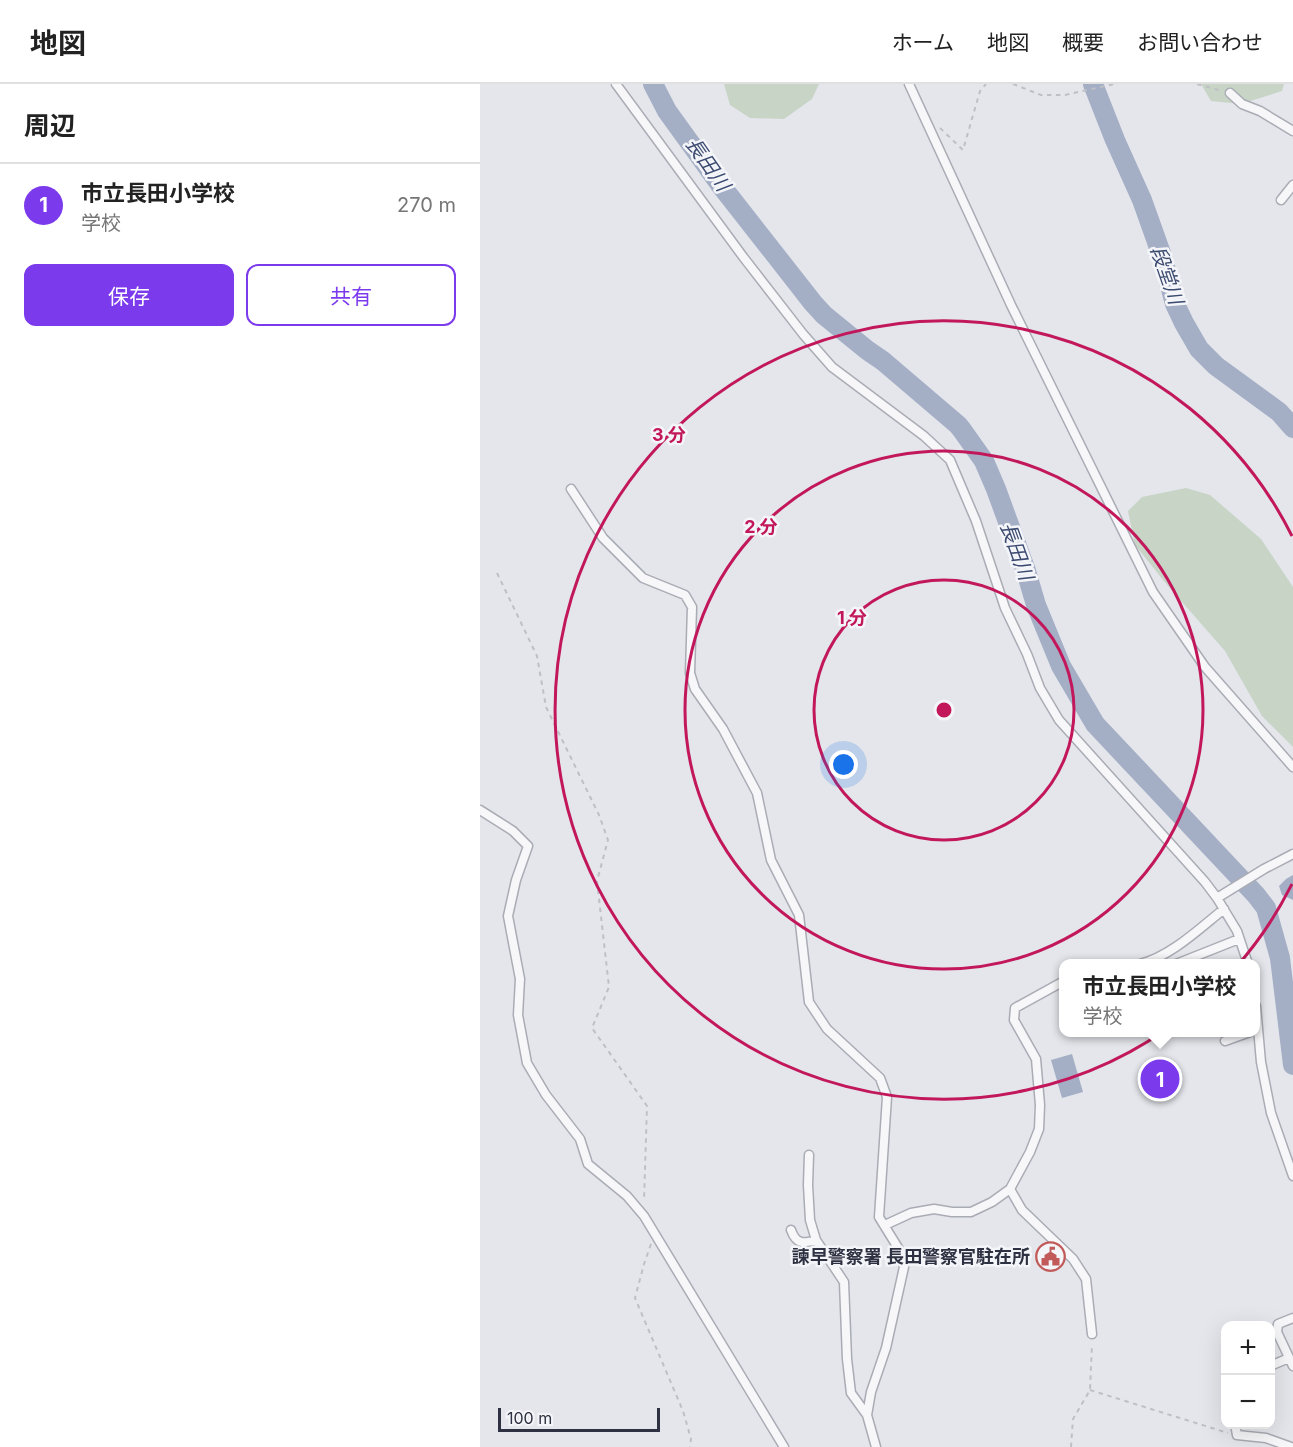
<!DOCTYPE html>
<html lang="ja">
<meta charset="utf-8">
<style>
:root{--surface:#fff;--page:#f2f2f2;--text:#222;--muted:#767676;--line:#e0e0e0;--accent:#7c3aed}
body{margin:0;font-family:Inter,"Noto Sans JP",sans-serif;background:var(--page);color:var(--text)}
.controls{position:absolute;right:18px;bottom:18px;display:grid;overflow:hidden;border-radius:12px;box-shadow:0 6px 24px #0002}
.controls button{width:54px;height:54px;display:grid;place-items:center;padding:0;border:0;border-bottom:2px solid var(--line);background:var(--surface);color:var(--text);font:30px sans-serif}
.scale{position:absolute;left:18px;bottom:15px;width:162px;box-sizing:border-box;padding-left:6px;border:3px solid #2e3141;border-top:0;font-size:16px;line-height:21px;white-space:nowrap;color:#2e3141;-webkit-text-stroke:4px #f4f5f8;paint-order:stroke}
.you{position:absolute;left:364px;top:681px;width:21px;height:21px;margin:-15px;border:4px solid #fff;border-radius:50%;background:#1a73e8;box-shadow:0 0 0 9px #1a73e833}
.badge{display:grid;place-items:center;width:39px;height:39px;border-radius:50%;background:var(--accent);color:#fff;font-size:20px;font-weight:700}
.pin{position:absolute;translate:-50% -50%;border:3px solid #fff;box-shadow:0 2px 6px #0006}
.popup{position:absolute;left:579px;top:875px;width:201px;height:78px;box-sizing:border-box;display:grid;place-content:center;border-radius:12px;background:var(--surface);filter:drop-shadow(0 2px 4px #0005);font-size:20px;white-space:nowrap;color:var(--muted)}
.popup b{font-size:22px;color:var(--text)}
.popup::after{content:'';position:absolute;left:50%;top:100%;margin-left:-12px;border:12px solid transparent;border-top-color:var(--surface)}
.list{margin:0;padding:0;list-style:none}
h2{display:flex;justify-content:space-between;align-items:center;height:78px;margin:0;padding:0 24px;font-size:26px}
h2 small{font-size:20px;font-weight:400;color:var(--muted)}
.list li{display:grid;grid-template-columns:39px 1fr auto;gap:18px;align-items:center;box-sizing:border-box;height:84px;padding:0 24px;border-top:2px solid var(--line)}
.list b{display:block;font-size:22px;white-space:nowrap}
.list p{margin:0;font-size:20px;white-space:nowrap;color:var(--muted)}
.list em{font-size:20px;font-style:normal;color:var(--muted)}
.actions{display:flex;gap:12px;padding:18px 24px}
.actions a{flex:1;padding:14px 0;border:2px solid var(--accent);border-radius:12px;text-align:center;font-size:21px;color:var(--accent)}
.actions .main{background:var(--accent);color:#fff}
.map{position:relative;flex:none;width:813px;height:1363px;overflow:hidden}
header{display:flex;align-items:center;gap:36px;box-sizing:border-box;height:84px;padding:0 30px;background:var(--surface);border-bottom:2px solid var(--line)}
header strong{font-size:28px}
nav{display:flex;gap:33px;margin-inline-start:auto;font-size:21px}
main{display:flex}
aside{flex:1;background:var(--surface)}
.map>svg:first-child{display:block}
.green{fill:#c7d4c6}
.water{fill:#a4afc6}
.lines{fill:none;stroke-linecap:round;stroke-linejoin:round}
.river{stroke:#a4afc6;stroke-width:20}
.street-casing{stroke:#aaacb5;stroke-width:11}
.path{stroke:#bfc0c5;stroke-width:2;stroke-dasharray:4.5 4.5;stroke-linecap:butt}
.street{stroke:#f7f7f9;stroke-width:8}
.ring{fill:none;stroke:#c2185b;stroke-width:3}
.labels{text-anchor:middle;stroke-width:5;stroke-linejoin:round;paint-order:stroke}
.poi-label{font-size:18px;font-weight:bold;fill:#2e3141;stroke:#f4f5f8;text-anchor:end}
.water-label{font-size:20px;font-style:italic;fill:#3c4b71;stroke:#f4f5f8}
.centre{fill:#c2185b;stroke:#f4f5f8;stroke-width:3}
.ring-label{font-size:18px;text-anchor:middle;font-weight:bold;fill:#c2185b;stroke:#f4f5f8;stroke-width:5;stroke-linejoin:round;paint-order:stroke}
</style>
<header>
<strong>地図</strong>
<nav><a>ホーム</a><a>地図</a><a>概要</a><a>お問い合わせ</a></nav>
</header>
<main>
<aside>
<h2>周辺<small></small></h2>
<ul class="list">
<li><span class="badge">1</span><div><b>市立長田小学校</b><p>学校</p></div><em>270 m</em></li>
</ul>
<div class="actions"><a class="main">保存</a><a>共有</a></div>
</aside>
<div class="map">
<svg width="813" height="1363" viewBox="0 0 813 1363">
<rect width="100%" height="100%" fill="#e4e6eb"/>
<path class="green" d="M244 0H339L332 15 304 35 270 34 250 21Z
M721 0H804L802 7 761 20 731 17Z
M706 404 730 411 781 455 813 503V663L782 632 745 567 688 502 655 461 648 427 662 413Z"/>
<path class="water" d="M813 791V816L802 811 799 802 806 795Z
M592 970 603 1008 582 1014 571 976Z"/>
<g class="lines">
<path class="river" d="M173 0 187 27 239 99 333 219 344 231 387 266 403 277 478 341 482 346 504 377 516 405 546 487 556 521 581 582 615 640 776 811 786 824 800 874 813 981
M613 0 635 56 662 116 682 172 695 220 704 239 719 265 736 282 799 328 813 344"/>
<defs>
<path id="street" d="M136 0 264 174 323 250 352 283 444 352 470 376 496 437 525 524 547 570 560 604 579 636 725 798 737 814 757 847 768 880
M429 0 531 221 673 508 725 583 813 683
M750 9 762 20 780 27 813 47
M801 116 813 101
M91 405 123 454 163 494 205 511 212 523 210 589 215 605 243 645 277 709 291 776 319 831 329 918 347 945 400 994 407 1013 399 1133 420 1167 424 1183 406 1264 391 1308 387 1331 396 1363
M0 726 33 747 48 762 36 796 28 832 40 895 38 931 47 979 66 1011 100 1055 108 1080 147 1112 164 1132 304 1363
M737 814 784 785 813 770
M660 880C690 873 720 844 744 825
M696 880 759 855
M776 922 781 978 791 1029 813 1092
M745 957 770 948
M329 1071 328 1101 330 1136 336 1156 364 1198 367 1275 371 1309 387 1331
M530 1105 542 1126 593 1175 606 1195 612 1250
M405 1141 431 1129 454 1125 472 1128H491L512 1118 530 1105 550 1068 559 1045 560 1021 556 975 534 936 535 924 584 897
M311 1146C316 1160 323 1160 336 1156
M813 1234 798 1240 797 1248 813 1282
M790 1282 809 1274
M755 1340 757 1351 786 1354 811 1363"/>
</defs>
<use href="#street" class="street-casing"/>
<path class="path" d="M533 0 561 11H585L634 0
M717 0 742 7
M460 44 483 66 500 7 506 0
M17 489 57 572 66 623 119 731 128 756 117 797 129 903 112 944 167 1022 164 1117
M171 1160 164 1180 155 1214 203 1327 211 1355 210 1363
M610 1306 748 1349
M591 1363 593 1335 610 1306 612 1260"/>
<use href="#street" class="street"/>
</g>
<g class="ring">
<circle cx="464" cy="626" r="130"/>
<circle cx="464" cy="626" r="259"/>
<path d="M812 800A389 389 0 1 1 812 452"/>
</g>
<defs>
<symbol id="civic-ring" viewBox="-11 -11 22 22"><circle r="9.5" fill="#f4f5f8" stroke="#c15a58" stroke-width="1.5"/><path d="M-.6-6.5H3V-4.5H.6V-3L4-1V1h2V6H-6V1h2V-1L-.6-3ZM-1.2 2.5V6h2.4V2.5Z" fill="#c15a58"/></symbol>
</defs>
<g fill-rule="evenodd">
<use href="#civic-ring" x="554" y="1156" width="33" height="33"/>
</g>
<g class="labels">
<g class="poi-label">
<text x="550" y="1179">諫早警察署 長田警察官駐在所</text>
</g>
<g class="water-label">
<text transform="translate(228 80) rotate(55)" y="7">長田川</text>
<text transform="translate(687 191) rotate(71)" y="7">段堂川</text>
<text transform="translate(537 467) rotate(70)" y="7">長田川</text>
</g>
</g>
<circle cx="464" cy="626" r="9" class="centre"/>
<g class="ring-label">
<text x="189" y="357">3 分</text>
<text x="281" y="449">2 分</text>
<text x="372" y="540">1 分</text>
</g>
</svg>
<div class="controls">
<button>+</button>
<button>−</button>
</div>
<div class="scale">100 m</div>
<div class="you"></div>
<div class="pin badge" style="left:680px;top:995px">1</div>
<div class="popup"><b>市立長田小学校</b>学校</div>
</div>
</main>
